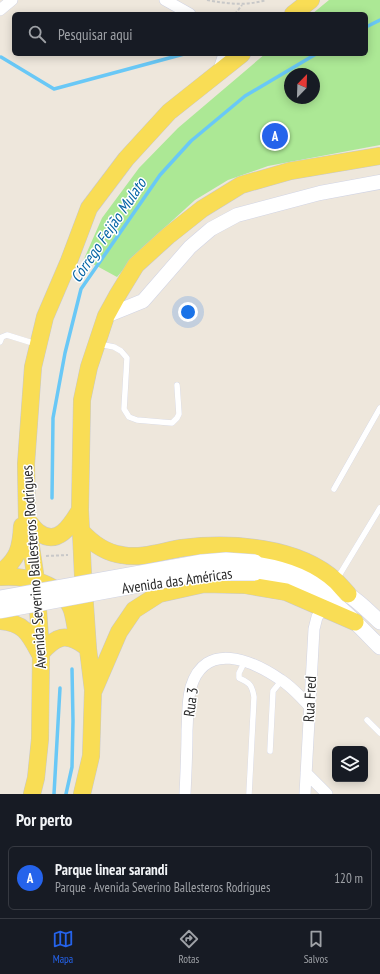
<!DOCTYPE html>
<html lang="pt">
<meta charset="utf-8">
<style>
:root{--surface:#171b24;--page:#20242c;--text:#f1f3f6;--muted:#9ea1a6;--line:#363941;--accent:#2563eb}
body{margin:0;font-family:"PT Sans Narrow",sans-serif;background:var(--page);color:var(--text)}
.controls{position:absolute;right:12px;bottom:12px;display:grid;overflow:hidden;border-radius:6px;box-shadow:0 2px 10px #0003}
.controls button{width:36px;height:36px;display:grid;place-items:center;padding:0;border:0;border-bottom:1px solid var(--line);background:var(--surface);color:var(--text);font:20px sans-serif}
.compass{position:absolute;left:284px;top:68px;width:36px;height:36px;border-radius:50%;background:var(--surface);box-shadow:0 2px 10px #0003;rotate:23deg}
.you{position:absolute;left:188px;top:312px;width:14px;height:14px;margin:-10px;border:3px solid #fff;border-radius:50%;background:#1a73e8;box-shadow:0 0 0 6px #1a73e833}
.badge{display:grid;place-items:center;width:26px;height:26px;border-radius:50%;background:var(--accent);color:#fff;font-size:13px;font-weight:700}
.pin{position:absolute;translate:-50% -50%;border:2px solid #fff;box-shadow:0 1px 4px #0006}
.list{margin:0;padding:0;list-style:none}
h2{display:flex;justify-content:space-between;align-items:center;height:52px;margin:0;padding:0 16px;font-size:17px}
h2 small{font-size:13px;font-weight:400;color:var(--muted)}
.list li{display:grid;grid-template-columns:26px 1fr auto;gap:12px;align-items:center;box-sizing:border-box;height:64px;margin:0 8px 8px;padding:0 8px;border:1px solid var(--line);border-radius:6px}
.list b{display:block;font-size:15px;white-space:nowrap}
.list p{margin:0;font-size:13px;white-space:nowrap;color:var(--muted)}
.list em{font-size:13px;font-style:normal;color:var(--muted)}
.icon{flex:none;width:22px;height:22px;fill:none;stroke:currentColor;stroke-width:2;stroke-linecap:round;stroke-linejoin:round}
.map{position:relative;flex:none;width:380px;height:794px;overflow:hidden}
.search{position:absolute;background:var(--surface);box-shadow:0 2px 10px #0003;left:12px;right:12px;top:12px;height:44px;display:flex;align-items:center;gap:10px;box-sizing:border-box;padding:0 14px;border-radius:6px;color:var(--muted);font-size:15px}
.sheet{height:124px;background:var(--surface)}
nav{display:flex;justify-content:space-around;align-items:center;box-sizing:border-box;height:56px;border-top:1px solid var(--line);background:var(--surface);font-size:11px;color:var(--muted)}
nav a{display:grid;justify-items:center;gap:2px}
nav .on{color:var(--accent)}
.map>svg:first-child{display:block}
.green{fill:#ace895;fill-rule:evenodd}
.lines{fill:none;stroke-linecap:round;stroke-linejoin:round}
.stream{stroke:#69c8f6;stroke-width:3.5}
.service-casing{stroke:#d1d4e4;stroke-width:6}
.minor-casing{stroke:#d1d4e4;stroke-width:12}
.tertiary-casing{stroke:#d1d4e4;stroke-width:15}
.secondary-casing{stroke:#d1d4e4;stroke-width:16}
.primary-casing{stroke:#c8c8c8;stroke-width:18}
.path{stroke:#c8c8c8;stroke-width:2;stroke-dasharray:3 2;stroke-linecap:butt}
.service{stroke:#fff;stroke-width:5.5}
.minor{stroke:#fff;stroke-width:11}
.tertiary{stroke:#fff;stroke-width:14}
.secondary{stroke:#fff;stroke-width:15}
.primary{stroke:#f9dd55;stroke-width:17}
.secondary-bridge-casing{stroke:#d1d4e4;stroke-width:16;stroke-linecap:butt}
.secondary-bridge{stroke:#fff;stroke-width:15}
.labels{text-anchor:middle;stroke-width:3;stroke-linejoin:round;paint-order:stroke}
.street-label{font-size:15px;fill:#2b2b2b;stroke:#fff}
.water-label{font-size:16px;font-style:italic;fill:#0564a5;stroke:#fff}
</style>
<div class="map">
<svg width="380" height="794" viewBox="0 0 380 794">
<rect width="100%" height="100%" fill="#eee7dc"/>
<path class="green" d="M329 0H380V145L268 166 228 180 195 200 140 250 117 277 84 259 102 218 139 168 178 128 265 54H366V14H312ZM290 74H314V98H290Z"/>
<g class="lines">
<path class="stream" d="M366 27 380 20
M1 57 54 89 184 54
M52 498 53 418 65 353 81 289 160 175 191 141 245 96 316 54
M54 794 60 688
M66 794 72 767 73 721 72 669"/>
<defs>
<path id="service" d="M0 342 2 337 7 335 36 344
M99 344 114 347 121 351 127 358 124 409 129 417 137 420 172 423 177 418 179 414 177 385
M334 489 380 408
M337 579 380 508
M245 661 239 673V678C250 683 252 685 254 697L249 794
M367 720 380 733
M270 751 273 691 282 680"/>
<path id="minor" d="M165 0 190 14
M0 10 12 0
M218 72 224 54
M306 773 327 794
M185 794C186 773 187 751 187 730 188 716 187 701 191 687 205 640 252 660 281 680 292 687 301 697 310 707
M305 794 314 629 317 617 324 607"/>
<path id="tertiary" d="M106 316 143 301 190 247 211 229 237 215 320 193 380 182"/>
<path id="secondary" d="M255 562C287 568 320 576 347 594 359 601 370 613 380 622
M255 573C284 579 317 589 340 608 354 620 367 634 380 647"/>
<path id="primary" d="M293 14 311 0
M27 520C31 524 34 529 38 532 58 547 71 525 80 510
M81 531C92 543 106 553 122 555 142 559 163 551 182 548 231 542 298 546 336 581 340 585 344 590 348 594
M0 573C18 559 21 548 22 526
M0 577C26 575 62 583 72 610 75 620 76 631 78 641
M0 621C25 623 29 634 40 654
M41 653C56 636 66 632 85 646
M94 690 119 632 134 610 159 594 204 584 245 585 286 592 355 622
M32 794 36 778 40 739 41 653 36 580 27 520 26 464 33 367 45 317 69 261 89 208 126 159 169 112 242 54
M82 794 91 756 93 690 88 649 83 576 80 510 82 400 89 367 106 316 117 296 136 265 168 236 202 209 241 185 290 171 380 156"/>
</defs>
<use href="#service" class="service-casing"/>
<use href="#minor" class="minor-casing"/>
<use href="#tertiary" class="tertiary-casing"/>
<use href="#secondary" class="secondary-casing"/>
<use href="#primary" class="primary-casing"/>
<path class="path" d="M207 0C228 4 246 6 266 0
M235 14 242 5
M46 556 68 555"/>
<use href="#service" class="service"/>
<use href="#minor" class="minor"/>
<use href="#tertiary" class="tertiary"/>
<use href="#secondary" class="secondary"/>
<use href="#primary" class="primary"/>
<defs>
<path id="secondary-bridge" d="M0 598 202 562 226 560 255 562
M0 611 188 576 214 573H255"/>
</defs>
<use href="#secondary-bridge" class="secondary-bridge-casing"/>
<use href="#secondary-bridge" class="secondary-bridge"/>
</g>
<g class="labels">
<g class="street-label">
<text transform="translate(34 567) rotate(-94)" y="5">Avenida Severino Ballesteros Rodrigues</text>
<text transform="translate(177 581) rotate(-8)" y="5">Avenida das Américas</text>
<text transform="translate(310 699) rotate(-87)" y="5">Rua Fred</text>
<text transform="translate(191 702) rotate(-82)" y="5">Rua 3</text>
</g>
<g class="water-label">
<text transform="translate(108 230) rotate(-56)" y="6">Córrego Feijão Mulato</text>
</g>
</g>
</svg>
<div class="controls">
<button><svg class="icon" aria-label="layers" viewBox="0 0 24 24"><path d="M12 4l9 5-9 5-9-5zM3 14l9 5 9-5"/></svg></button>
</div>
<svg class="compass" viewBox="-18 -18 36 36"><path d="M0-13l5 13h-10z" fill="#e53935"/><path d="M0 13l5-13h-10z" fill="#9ea1a6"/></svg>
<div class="you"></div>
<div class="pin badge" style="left:275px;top:136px">A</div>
<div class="search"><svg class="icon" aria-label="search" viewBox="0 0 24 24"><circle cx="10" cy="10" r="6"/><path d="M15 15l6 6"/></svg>Pesquisar aqui</div>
</div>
<section class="sheet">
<h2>Por perto<small></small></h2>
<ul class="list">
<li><span class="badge">A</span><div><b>Parque linear sarandi</b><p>Parque · Avenida Severino Ballesteros Rodrigues</p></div><em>120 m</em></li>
</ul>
</section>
<nav>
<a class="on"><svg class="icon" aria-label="map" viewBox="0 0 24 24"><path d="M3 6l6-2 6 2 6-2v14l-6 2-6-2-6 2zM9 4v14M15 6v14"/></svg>Mapa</a>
<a><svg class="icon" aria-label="directions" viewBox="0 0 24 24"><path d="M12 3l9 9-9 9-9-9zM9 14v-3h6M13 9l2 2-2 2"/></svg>Rotas</a>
<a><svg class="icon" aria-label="saved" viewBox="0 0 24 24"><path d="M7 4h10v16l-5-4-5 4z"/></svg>Salvos</a>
</nav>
